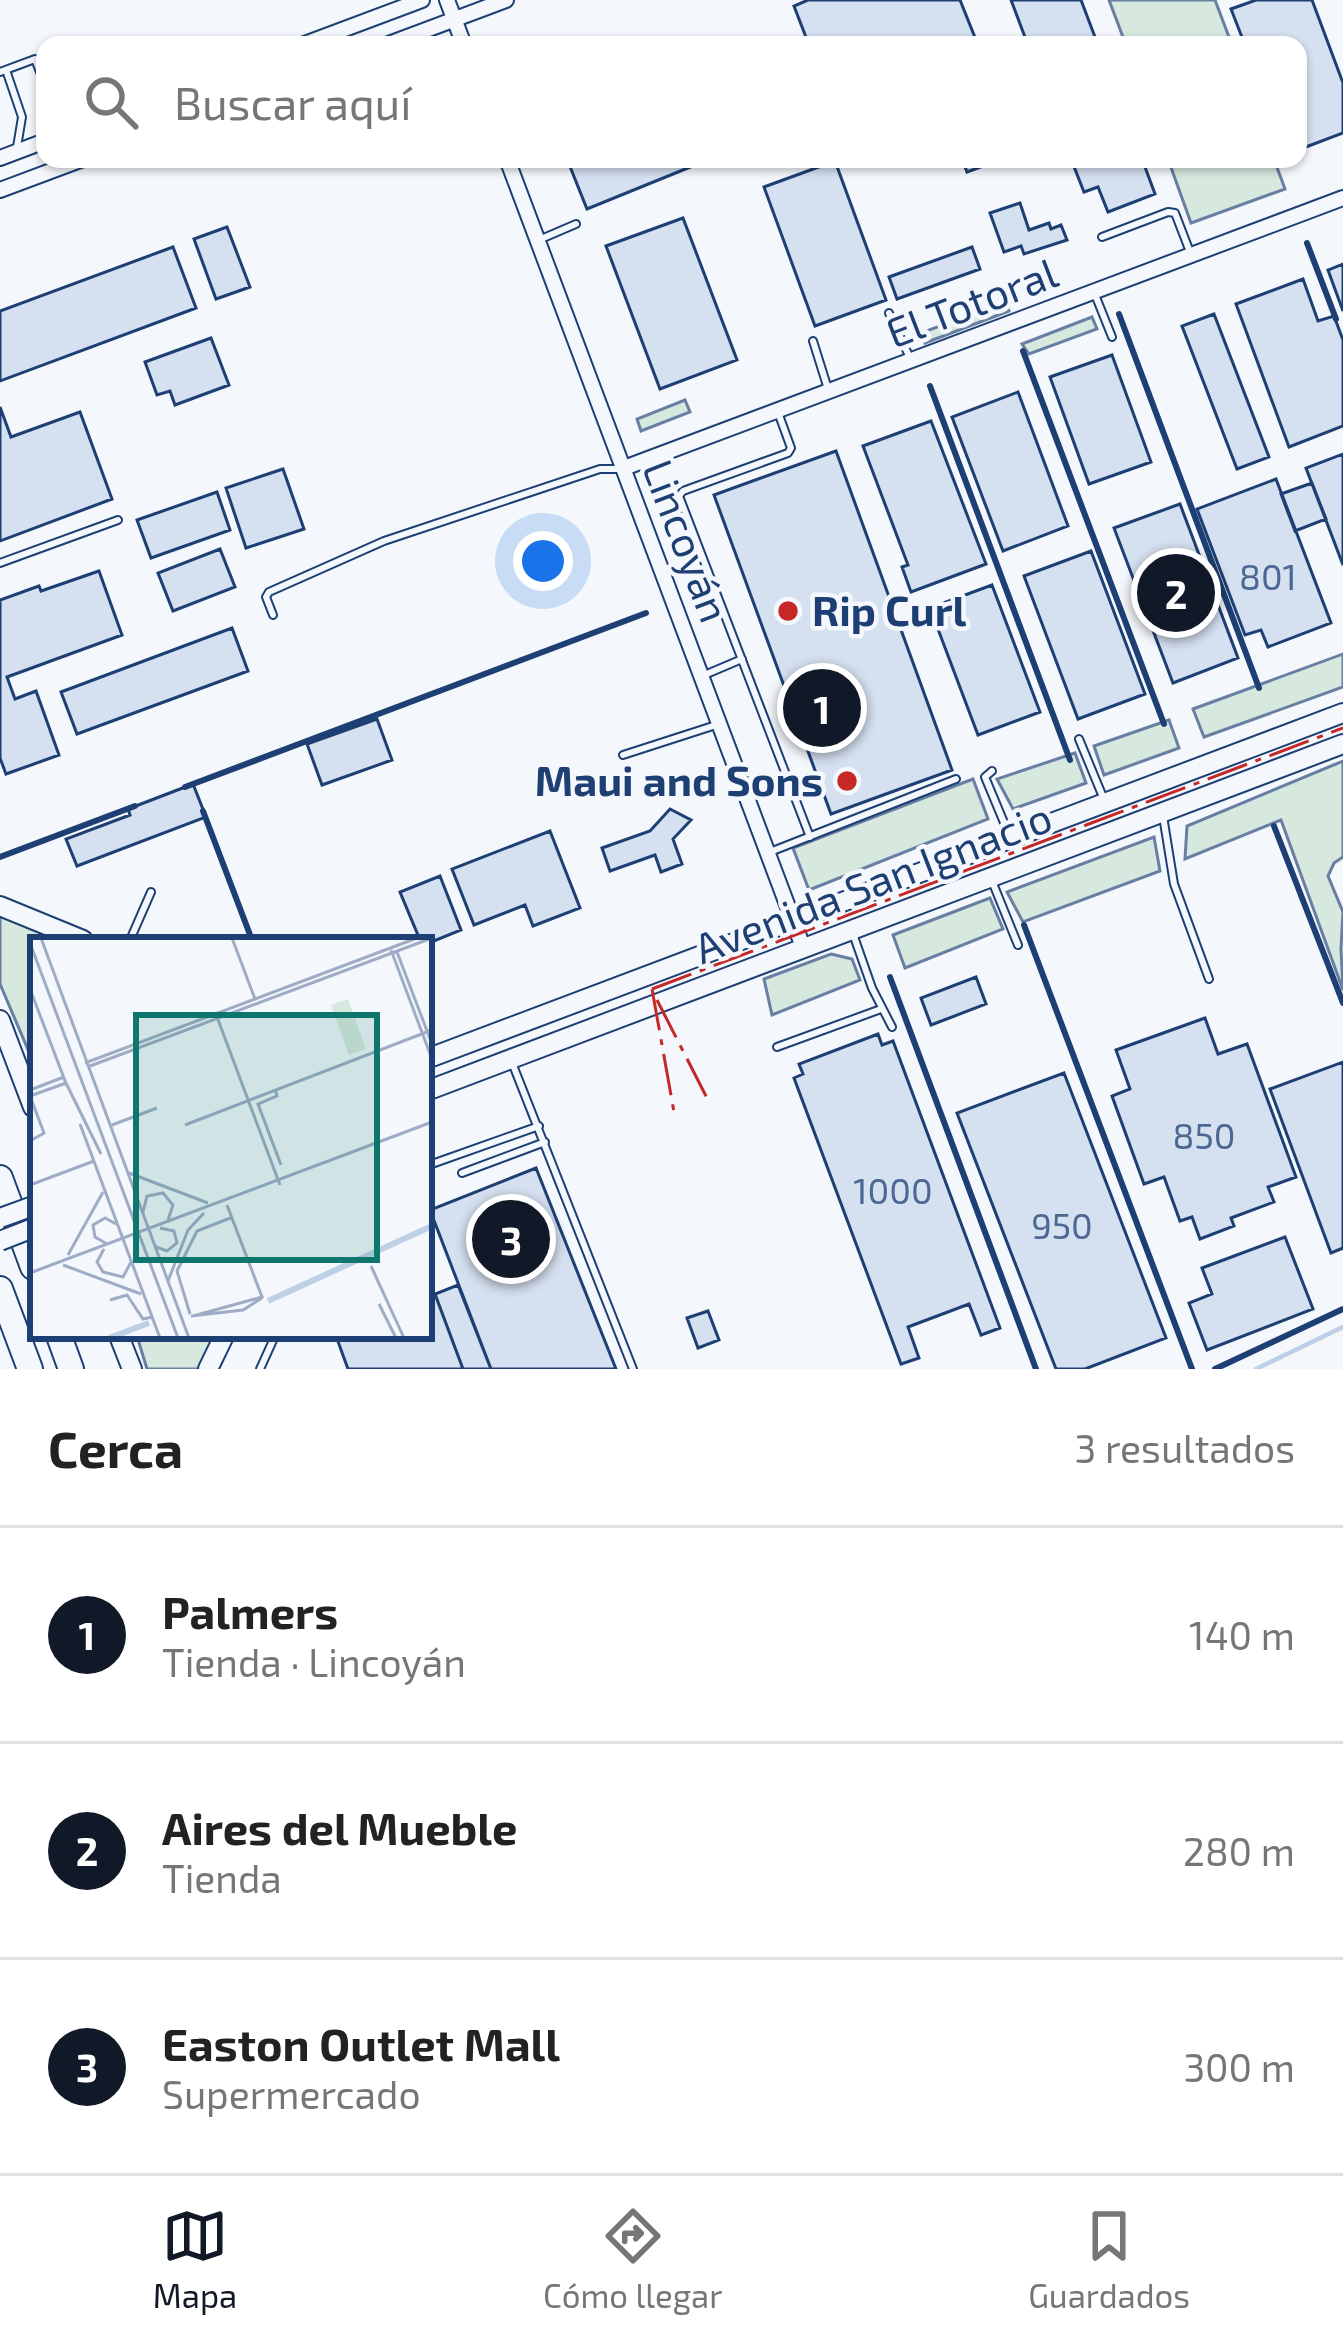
<!DOCTYPE html>
<html lang="es">
<meta charset="utf-8">
<style>
:root{--surface:#fff;--page:#f2f2f2;--text:#222;--muted:#767676;--line:#e0e0e0;--accent:#111827}
body{margin:0;font-family:"Exo 2",sans-serif;background:var(--page);color:var(--text)}
.you{position:absolute;left:543px;top:561px;width:42px;height:42px;margin:-30px;border:9px solid #fff;border-radius:50%;background:#1a73e8;box-shadow:0 0 0 18px #1a73e833}
.badge{display:grid;place-items:center;width:78px;height:78px;border-radius:50%;background:var(--accent);color:#fff;font-size:39px;font-weight:700}
.pin{position:absolute;translate:-50% -50%;border:6px solid #fff;box-shadow:0 3px 12px #0006}
.list{margin:0;padding:0;list-style:none}
h2{display:flex;justify-content:space-between;align-items:center;height:156px;margin:0;padding:0 48px;font-size:51px}
h2 small{font-size:39px;font-weight:400;color:var(--muted)}
.list li{display:grid;grid-template-columns:78px 1fr auto;gap:36px;align-items:center;box-sizing:border-box;height:216px;padding:0 48px;border-top:3px solid var(--line)}
.list b{display:block;font-size:45px;white-space:nowrap}
.list p{margin:0;font-size:39px;white-space:nowrap;color:var(--muted)}
.list em{font-size:39px;font-style:normal;color:var(--muted)}
.icon{flex:none;width:66px;height:66px;fill:none;stroke:currentColor;stroke-width:2;stroke-linecap:round;stroke-linejoin:round}
.map{position:relative;flex:none;width:1343px;height:1369px;overflow:hidden}
.search{position:absolute;background:var(--surface);box-shadow:0 3px 9px #0004;left:36px;right:36px;top:36px;height:132px;display:flex;align-items:center;gap:30px;box-sizing:border-box;padding:0 42px;border-radius:24px;color:var(--muted);font-size:45px}
.sheet{height:804px;background:var(--surface)}
nav{display:flex;justify-content:space-around;align-items:center;box-sizing:border-box;height:168px;border-top:3px solid var(--line);background:var(--surface);font-size:33px;color:var(--muted)}
nav a{display:grid;justify-items:center;gap:6px}
nav .on{color:var(--accent)}
.map>svg:first-child{display:block}
.green{fill:#d7e8df;stroke:#687fa3;stroke-width:3}
.lines{fill:none;stroke-linecap:round;stroke-linejoin:round}
.stream{stroke:#bed0e5;stroke-width:4.5}
.building{fill:#d5e0f0;stroke:#1d3f73;stroke-width:3}
.lane-casing{stroke:#1d3f73;stroke-width:10}
.street-casing{stroke:#1d3f73;stroke-width:18}
.secondary-casing{stroke:#1d3f73;stroke-width:22}
.highway-casing{stroke:#1d3f73;stroke-width:28}
.lane{stroke:#f4f7fb;stroke-width:6}
.street{stroke:#f4f7fb;stroke-width:14}
.secondary{stroke:#f4f7fb;stroke-width:18}
.highway{stroke:#f4f7fb;stroke-width:24}
.secondary-bridge-casing{stroke:#1d3f73;stroke-width:22;stroke-linecap:butt}
.secondary-bridge{stroke:#f4f7fb;stroke-width:18}
.wall{stroke:#1d3f73;stroke-width:6}
.power{stroke:#c62828;stroke-width:3;stroke-dasharray:42 9 6 9;stroke-linecap:butt}
.poi-dot{fill:#c62828;stroke:#f4f7fb;stroke-width:4.5}
.labels{text-anchor:middle;stroke-width:9;stroke-linejoin:round;paint-order:stroke}
.number-label{font-size:36px;fill:#4b6792}
.street-label{font-size:42px;fill:#1d3f73;stroke:#f4f7fb}
.poi-label{font-size:42px;font-weight:bold;fill:#1d3f73;stroke:#f4f7fb;text-anchor:start}
.inset-river{fill:none;stroke:#bed0e5;stroke-width:6}
.inset-road{fill:none;stroke:#9eadc5;stroke-width:3}
.view{fill:#0f766e;fill-opacity:0.15;stroke:#0f766e;stroke-width:6}
.inset-edge{fill:none;stroke:#1d3f73;stroke-width:6}
</style>
<div class="map">
<svg width="1343" height="1369" viewBox="0 0 1343 1369">
<rect width="100%" height="100%" fill="#f4f7fb"/>
<path class="green" d="M1109 0H1215L1232 45H1126Z
M1168 159H1274L1285 189 1191 223Z
M1006 301 1009 311 925 343 921 333Z
M1092 317 1097 329 1029 354 1022 344Z
M685 400 690 412 641 431 637 419Z
M1343 654V687L1204 737 1193 709Z
M1169 720 1179 748 1104 775 1094 746Z
M1075 753 1086 783 1013 809 997 779Z
M1343 761V857L1334 863 1328 876 1343 912 1341 949 1343 990 1281 820 1185 859 1187 826Z
M973 779 988 819 809 890 793 848Z
M1154 837 1160 871 1023 922 1007 892Z
M990 898 1003 929 905 968 893 935Z
M0 912 66 940H33V1042L29 1052 0 984Z
M831 954 852 959 860 980 772 1015 764 979Z
M137 1336H216L199 1369H147Z"/>
<g class="lines">
<path class="stream" d="M1256 1369 1343 1327"/>
</g>
<path class="building" d="M808 0H960L978 45H809L794 6Z
M1011 0H1081L1098 45H1028Z
M1256 0H1312L1343 83V133L1298 150V45H1245L1231 9Z
M567 159H710L587 209Z
M962 159H1002L967 172Z
M1071 159H1142L1155 194 1108 212 1098 187 1084 192Z
M835 161 886 300 815 326 764 187Z
M1020 203 1029 230 1049 223 1051 229 1061 225 1067 240 1024 254 1021 246 1004 252 990 213Z
M683 218 737 360 660 389 606 246Z
M227 227 250 287 216 299 194 239Z
M173 247 196 308 0 381V311Z
M972 247 980 269 897 299 889 277Z
M1343 264V311L1328 270Z
M1303 279 1318 321 1334 316 1343 340V426L1289 447 1236 304Z
M1214 314 1269 457 1237 469 1182 326Z
M211 338 229 385 175 405 170 391 157 395 145 362Z
M1112 355 1151 462 1089 484 1050 377Z
M1018 392 1068 526 1003 551 952 417Z
M0 407 11 437 80 412 112 499 0 541Z
M931 421 986 564 911 592 902 567 908 565 863 446Z
M836 451 952 770 831 814 714 495Z
M1343 454V565L1306 468Z
M283 469 304 529 246 548 226 488Z
M1276 479 1331 623 1268 647 1261 630 1245 635 1197 509Z
M1312 483 1326 519 1295 531 1281 494Z
M217 492 230 530 151 558 137 520Z
M1180 504 1238 658 1173 683 1114 528Z
M220 549 235 587 173 611 158 573Z
M1091 551 1145 694 1078 719 1024 576Z
M99 571 122 635 7 677 15 699 36 691 59 755 6 774 0 758V600L39 586 41 591Z
M992 585 1040 712 978 735 930 608Z
M232 628 248 671 77 734 61 692Z
M377 719 392 760 322 785 307 744Z
M193 784 206 817 77 866 66 839 130 815 128 809Z
M670 809 691 820 673 839 682 864 661 872 655 855 610 871 602 848 650 831Z
M550 831 580 908 533 926 525 905 474 925 452 869Z
M440 876 461 930 429 943V940H420L400 892Z
M976 977 986 1004 931 1025 921 998Z
M1205 1018 1218 1054 1247 1044 1296 1177 1268 1187 1274 1202 1231 1218 1234 1226 1200 1239 1192 1217 1180 1221 1164 1177 1144 1184 1112 1096 1130 1089 1116 1050Z
M878 1034 882 1045 893 1041 1000 1328 981 1335 969 1304 908 1327 919 1358 901 1364 794 1078 803 1074 799 1064Z
M1343 1062V1248L1331 1253 1270 1089Z
M1064 1073 1166 1338 1085 1369H1056L957 1113Z
M536 1168 616 1369H491L430 1210Z
M1285 1237 1313 1309 1207 1350 1189 1303 1212 1294 1202 1268Z
M458 1285 491 1369H463L435 1294Z
M435 1294 463 1369H348L336 1336H429V1296Z
M708 1311 719 1340 698 1348 687 1318Z"/>
<g class="lines">
<defs>
<path id="lane" d="M6 70 22 117 17 147
M0 72 35 59 45 85
M1102 237 1168 212 1175 213 1190 252
M541 239 576 224
M1094 292 1112 337
M889 313 910 358
M813 341 828 389
M779 415 791 448 788 453 683 491 679 496 810 837
M0 563 118 520
M273 615 266 597 269 592 384 541 600 469H620
M702 676 742 659
M1079 739 1105 802
M623 755 716 725
M992 771 985 777 1010 837
M1163 816 1174 884 1209 979
M770 852 956 779
M992 881 1018 945
M852 931 872 988 892 1027
M130 940 151 892
M777 1047 881 1009
M511 1060 633 1369
M429 1165 539 1126
M462 1173 545 1142
M260 1369 275 1336"/>
<path id="street" d="M447 0 464 45
M302 45 422 0
M386 45 506 0
M0 158 45 141
M507 159 803 947
M0 190 83 159
M624 468 1343 198"/>
<path id="secondary" d="M0 906 83 940
M0 1020 33 1107
M429 1058 1343 713
M429 1090 1343 744
M119 1336 132 1369
M208 1369 224 1336"/>
<path id="highway" d="M0 1178 33 1267
M0 1289 30 1369
M59 1336 71 1369"/>
</defs>
<use href="#lane" class="lane-casing"/>
<use href="#street" class="street-casing"/>
<use href="#secondary" class="secondary-casing"/>
<use href="#highway" class="highway-casing"/>
<use href="#lane" class="lane"/>
<use href="#street" class="street"/>
<use href="#secondary" class="secondary"/>
<use href="#highway" class="highway"/>
<defs>
<path id="secondary-bridge" d="M0 1218 33 1206
M0 1241 33 1228"/>
</defs>
<use href="#secondary-bridge" class="secondary-bridge-casing"/>
<use href="#secondary-bridge" class="secondary-bridge"/>
<path class="wall" d="M1307 243 1336 319
M1119 314 1259 688
M1023 351 1164 724
M930 386 1070 760
M185 787 646 613
M203 811 252 940
M1274 826 1343 1003
M0 857 135 806
M1024 925 1192 1369
M890 977 1036 1369
M1215 1369 1343 1309"/>
<path class="power" d="M652 989 1343 728
M652 989 674 1112
M657 1000 707 1098"/>
</g>
<g class="poi-dot">
<circle cx="788" cy="611" r="12"/>
<circle cx="847" cy="781" r="12"/>
</g>
<g class="labels">
<g class="number-label">
<text x="1268" y="590">801</text>
<text x="1204" y="1149">850</text>
<text x="893" y="1204">1000</text>
<text x="1062" y="1239">950</text>
</g>
<g class="street-label">
<text transform="translate(972 303) rotate(-21)" y="15">El Totoral</text>
<text transform="translate(686 541) rotate(69)" y="15">Lincoyán</text>
<text transform="translate(873 883) rotate(-21)" y="15">Avenida San Ignacio</text>
</g>
<g class="poi-label">
<text x="812" y="626">Rip Curl</text>
<text x="823" y="796" text-anchor="end">Maui and Sons</text>
</g>
</g>
<g transform="translate(30 937)">
<rect width="402" height="402" fill="#f4f7fb"/>
<path d="M318 62 336 112 319 118 301 68Z" fill="#d7e8df"/>
<path class="inset-river" d="M238 364 402 289M79 401 119 386"/>
<path class="inset-road" d="M11 1 159 401M202 1 225 62M0 6 148 401M361 13 402 122M367 15 402 107M0 52 37 149M187 80 250 248M55 126 387 1M60 129 402 1M36 146 71 217M245 152 247 159 228 167 251 228M0 153 34 140M0 159 36 146M50 187 130 401M82 188 127 171M155 188 402 93M0 204 14 196 0 159M99 236 178 266M0 248 64 224M113 275 117 259 133 256 143 268 138 283M77 307 65 300 63 288 75 281 86 287M124 309 137 314 147 306 144 294 130 291M74 312 67 325 73 335 93 340 101 325M38 318 73 255M33 328 111 357M341 329 374 401M0 336 402 185M138 344 158 293 174 276M80 363 97 358 113 382 122 380M349 367 366 401M160 377 147 334 167 294 203 280M161 379 213 373 232 361M163 379 232 360 197 268"/>
<path class="view" d="M106 78H347V323H106Z"/>
<rect width="402" height="402" class="inset-edge"/>
</g>
</svg>
<div class="you"></div>
<div class="pin badge" style="left:822px;top:708px">1</div>
<div class="pin badge" style="left:1176px;top:593px">2</div>
<div class="pin badge" style="left:511px;top:1239px">3</div>
<div class="search"><svg class="icon" aria-label="search" viewBox="0 0 24 24"><circle cx="10" cy="10" r="6"/><path d="M15 15l6 6"/></svg>Buscar aquí</div>
</div>
<section class="sheet">
<h2>Cerca<small>3 resultados</small></h2>
<ul class="list">
<li><span class="badge">1</span><div><b>Palmers</b><p>Tienda · Lincoyán</p></div><em>140 m</em></li>
<li><span class="badge">2</span><div><b>Aires del Mueble</b><p>Tienda</p></div><em>280 m</em></li>
<li><span class="badge">3</span><div><b>Easton Outlet Mall</b><p>Supermercado</p></div><em>300 m</em></li>
</ul>
</section>
<nav>
<a class="on"><svg class="icon" aria-label="map" viewBox="0 0 24 24"><path d="M3 6l6-2 6 2 6-2v14l-6 2-6-2-6 2zM9 4v14M15 6v14"/></svg>Mapa</a>
<a><svg class="icon" aria-label="directions" viewBox="0 0 24 24"><path d="M12 3l9 9-9 9-9-9zM9 14v-3h6M13 9l2 2-2 2"/></svg>Cómo llegar</a>
<a><svg class="icon" aria-label="saved" viewBox="0 0 24 24"><path d="M7 4h10v16l-5-4-5 4z"/></svg>Guardados</a>
</nav>
